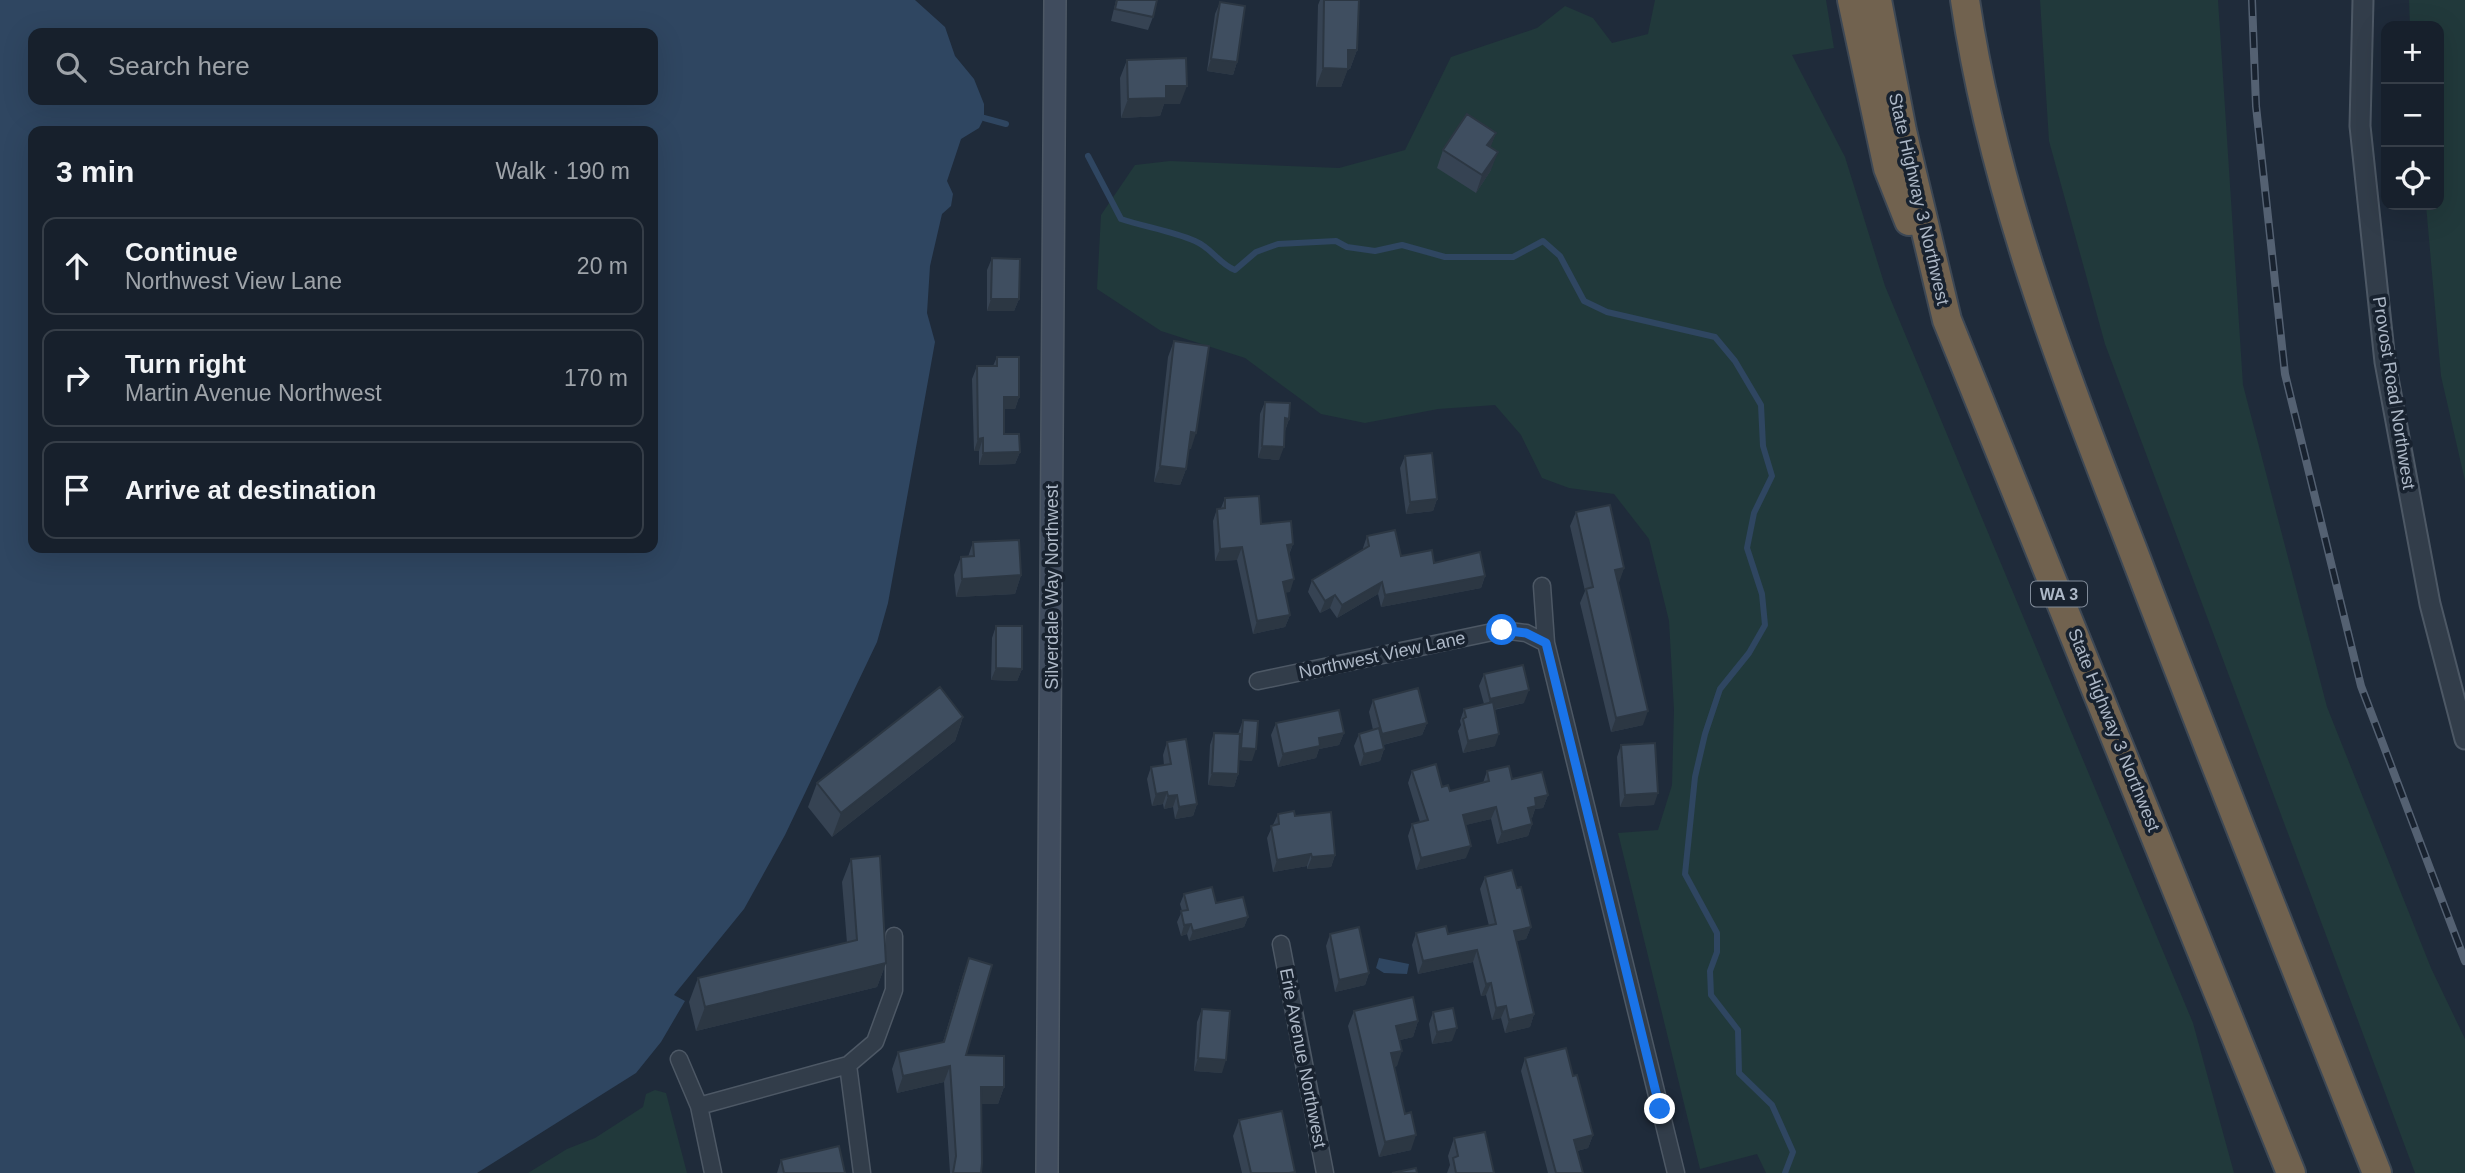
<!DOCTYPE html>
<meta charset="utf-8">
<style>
:root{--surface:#17202c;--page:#202834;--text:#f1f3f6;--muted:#9ea3a9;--line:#363e48}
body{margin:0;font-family:Arial,sans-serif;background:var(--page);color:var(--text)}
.controls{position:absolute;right:21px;top:21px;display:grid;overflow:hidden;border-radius:14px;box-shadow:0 7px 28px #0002}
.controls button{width:63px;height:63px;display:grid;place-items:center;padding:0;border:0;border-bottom:2px solid var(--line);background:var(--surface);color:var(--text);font:35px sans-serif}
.stop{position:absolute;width:21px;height:21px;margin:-16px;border:5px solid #1a73e8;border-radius:50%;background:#fff}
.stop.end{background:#1a73e8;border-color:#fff;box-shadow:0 2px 7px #0008}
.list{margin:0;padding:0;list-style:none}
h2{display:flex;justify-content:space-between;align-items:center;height:91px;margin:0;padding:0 28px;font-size:30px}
h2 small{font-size:23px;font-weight:400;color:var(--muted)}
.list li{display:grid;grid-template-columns:46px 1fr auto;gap:21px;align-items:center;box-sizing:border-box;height:98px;margin:0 14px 14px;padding:0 14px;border:2px solid var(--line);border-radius:14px}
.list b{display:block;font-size:26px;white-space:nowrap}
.list p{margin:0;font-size:23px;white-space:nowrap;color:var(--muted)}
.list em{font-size:23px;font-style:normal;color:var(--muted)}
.icon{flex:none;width:38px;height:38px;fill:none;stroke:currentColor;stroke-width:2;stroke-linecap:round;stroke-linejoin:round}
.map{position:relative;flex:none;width:2465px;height:1173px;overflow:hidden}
.search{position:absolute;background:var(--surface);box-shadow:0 7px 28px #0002;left:28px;top:28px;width:630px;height:77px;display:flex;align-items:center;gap:18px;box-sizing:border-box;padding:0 24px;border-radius:14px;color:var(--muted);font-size:26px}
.panel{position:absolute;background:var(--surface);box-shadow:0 7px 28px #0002;left:28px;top:126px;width:630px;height:427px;border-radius:14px}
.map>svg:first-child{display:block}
.green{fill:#21393b}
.water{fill:#2f4661;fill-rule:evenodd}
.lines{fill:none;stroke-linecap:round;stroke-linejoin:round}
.stream{stroke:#2f4661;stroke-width:6}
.minor-casing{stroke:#4d5865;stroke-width:19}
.tertiary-casing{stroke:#4d5865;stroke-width:23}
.secondary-casing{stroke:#4d5865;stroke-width:24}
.motorway-casing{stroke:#3d4855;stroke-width:32}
.minor{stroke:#323d4a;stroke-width:16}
.tertiary{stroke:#323d4a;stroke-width:19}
.secondary{stroke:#404c5e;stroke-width:21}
.motorway{stroke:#71624f;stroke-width:28}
.rail-casing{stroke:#546172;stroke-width:8}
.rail{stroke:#18222f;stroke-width:5;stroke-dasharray:16;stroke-linecap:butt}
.wall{fill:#364353}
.shaded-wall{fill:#2c3743}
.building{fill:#3f4e60;stroke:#2c3743;stroke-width:2}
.route{stroke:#1a73e8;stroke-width:9}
.labels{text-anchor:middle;stroke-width:7;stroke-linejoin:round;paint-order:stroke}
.shield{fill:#18222f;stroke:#808b99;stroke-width:2}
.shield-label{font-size:16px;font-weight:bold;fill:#adb8c7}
.street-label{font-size:18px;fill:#adb8c7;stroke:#18222f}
</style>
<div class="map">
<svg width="2465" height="1173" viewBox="0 0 2465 1173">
<rect width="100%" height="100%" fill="#1f2b3a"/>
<path class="green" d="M1655 0H1826L1834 48 1792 55 1845 157 1885 286 2193 1023 2234 1173H1766L1757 1154 1700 1169 1618 833 1658 830 1672 785 1674 710 1669 621 1649 539 1614 494 1569 488 1542 478 1521 435 1495 405 1438 409 1365 423 1321 414 1245 358 1161 331 1097 289 1101 215 1135 165 1170 161 1339 168 1405 150 1451 57 1537 28 1565 6 1593 18 1612 43 1648 34Z
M2040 0H2218L2243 385 2327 707 2431 968 2465 1039V1173H2415L2105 344 2049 141Z
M2409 0H2465V481L2441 376 2426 205H2439V26H2410Z
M655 1090 666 1093 687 1173H528L567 1149 595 1138 643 1107 646 1094Z"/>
<path class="water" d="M0 0H915L945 27 955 56 974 79 984 104V118L979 128 961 139 947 181 953 194 951 206 942 214 930 266 927 313 935 342 888 603 877 642 785 835 744 909 674 995 685 1001 661 1042 636 1073 477 1173H0ZM33 33H653V100H33ZM33 131H653V548H33Z
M1379 958 1409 964 1407 974 1384 973 1376 968Z"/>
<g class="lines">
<path class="stream" d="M984 118 1006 124
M1088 156 1121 219C1145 227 1172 231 1195 241 1212 248 1219 264 1235 270L1256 252 1278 244 1336 241 1347 247 1375 251 1402 245 1445 257H1513L1543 241 1560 256 1584 301 1607 312 1715 337 1735 361 1761 405 1763 446 1772 476 1754 513 1747 548 1762 594 1765 625 1749 653 1720 689 1705 734 1695 777 1685 874 1717 933V952L1710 971 1711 995 1738 1030 1739 1073 1772 1105 1793 1152 1785 1173"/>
<defs>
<path id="minor" d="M1542 586 1546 643 1676 1173
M1258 681 1502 630 1526 633 1546 643
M1281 944 1325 1173
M679 1059 699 1106 713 1173
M699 1106 848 1065
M862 1173 848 1065 875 1042 894 990V936"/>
<path id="tertiary" d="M2363 0 2360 126 2385 362 2430 604 2465 739"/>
<path id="secondary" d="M1047 1173 1055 0"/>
<path id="motorway" d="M1852 0 1888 168 1909 221
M1877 0 1902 131 1947 320 2291 1173
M1965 0C1994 197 2066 377 2137 561 2215 766 2296 969 2377 1173"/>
</defs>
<use href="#minor" class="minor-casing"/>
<use href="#tertiary" class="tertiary-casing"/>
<use href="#secondary" class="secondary-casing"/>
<use href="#motorway" class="motorway-casing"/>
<use href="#minor" class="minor"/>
<use href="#tertiary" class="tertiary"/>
<use href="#secondary" class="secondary"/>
<use href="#motorway" class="motorway"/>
<defs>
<path id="rail" d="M2252 0 2256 106 2285 374 2361 686 2465 961"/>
</defs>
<use href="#rail" class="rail-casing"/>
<use href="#rail" class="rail"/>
</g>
<path class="wall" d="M1116 0H1157L1153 17 1148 30 1111 21Z
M1320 0H1359L1357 50 1350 69 1348 68 1341 87H1316L1318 5Z
M1220 2 1237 62 1233 75 1207 71 1215 14Z
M1127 60 1180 104H1164L1160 116 1121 118 1120 78Z
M1496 133 1490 147 1491 170 1476 193 1437 168 1443 150Z
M992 258 1019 299 1014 311H987V270Z
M1174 341 1191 449H1189L1186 469 1180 485 1154 482 1168 357Z
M997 357 1019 397 1015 409H1004V434L1020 452 1015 464 979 465V451H974L972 379 977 366H993Z
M1265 402 1289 419 1285 431 1279 460 1258 458 1260 414Z
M1405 456 1437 499 1433 511 1406 514 1400 468Z
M1225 498 1261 524 1293 544 1289 555 1290 592H1285L1290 615 1285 627 1253 634 1237 560 1215 561 1213 521 1217 509 1221 508Z
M1576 512 1624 568 1618 583 1643 725 1611 732 1580 603 1585 591 1570 526Z
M1367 536 1401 556 1485 576 1481 588 1381 607 1378 594 1337 618 1330 608 1320 613 1308 592 1312 580 1363 550V548Z
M973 542 1021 575 1015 594 956 597 954 575 961 557H968Z
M996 626 1022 669 1017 681 991 680 992 638Z
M1484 674 1524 703 1494 710 1495 746 1463 753 1458 731 1461 725 1460 721 1464 709 1484 704 1479 686Z
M1373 700 1427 723 1422 735 1383 745 1384 749 1380 761 1360 766 1354 746 1359 734 1373 730 1369 712Z
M963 717 955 741 832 837 808 807 817 783Z
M1243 720 1252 761 1239 760 1238 774 1234 787 1208 785 1210 745 1214 733 1238 734Z
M1276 723 1344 733 1339 745 1319 749 1316 758 1278 767 1271 735Z
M1167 742 1197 804 1193 816 1175 819 1173 807 1164 809 1163 804 1152 806 1147 779 1151 767 1164 765 1163 755Z
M1621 745 1654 805 1620 807 1617 757Z
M1412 771 1450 791 1483 783 1487 771 1512 779 1548 795 1543 808 1535 809 1532 818H1531L1532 824 1528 836 1497 844 1491 819 1465 825 1466 858 1416 870 1408 836 1412 824 1420 822 1408 783Z
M1278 814 1295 816 1335 855 1331 867 1307 869V866L1273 872 1267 838Z
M851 859 886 963 877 987 696 1031 689 1002 698 978 847 943 842 882Z
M1485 877 1517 888 1531 927 1526 939 1516 941 1534 1014 1530 1027 1505 1033 1501 1018 1492 1020 1486 995 1481 996 1473 962 1418 974 1412 945 1416 933 1448 934 1489 926 1480 889Z
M1184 894 1216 903 1248 917 1244 927 1189 941 1187 934 1181 936 1177 922 1182 911 1180 904Z
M1330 934 1369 973 1365 985 1335 992 1326 946Z
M969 958 966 1055 1004 1087 998 1104H981V1173H950L944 1082 897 1093 892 1069 898 1052 943 1042 963 975Z
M1202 1009 1222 1073 1194 1071 1197 1022Z
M1354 1011 1418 1021 1413 1037 1400 1040 1397 1066 1394 1067 1411 1150 1379 1157 1348 1026Z
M1433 1012 1452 1041 1432 1044 1429 1024Z
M1525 1058 1573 1076 1593 1135 1588 1148 1577 1151 1583 1173H1548L1521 1071Z
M1239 1120 1295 1172 1294 1173H1242L1233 1136Z
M1454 1138 1494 1173H1447L1450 1165 1448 1156Z
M781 1160 845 1173H777Z"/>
<path class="shaded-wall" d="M1348 50H1357L1350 69 1342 68Z
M1211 59 1237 62 1233 75 1207 71Z
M1323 68 1348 69 1341 87H1316Z
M1166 86H1187L1180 104H1164L1160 116 1121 118 1128 99Z
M1496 133 1489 151 1487 145Z
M1498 152 1491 170 1476 193 1482 175Z
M991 299H1019L1014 311H987Z
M1004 397H1019L1015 409H999Z
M1285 418 1289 419 1285 431Z
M1191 432 1196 433 1191 449 1185 448Z
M983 438 979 451H974L978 439Z
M1262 446 1284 447 1279 460 1258 458Z
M1020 452 1015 464 979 465 983 453Z
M1160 466 1186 469 1180 485 1154 482Z
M1437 499 1433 511 1406 514 1410 502Z
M1293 544 1288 556 1287 545Z
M1242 547 1237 560 1215 561 1220 549Z
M1624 568 1619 583 1610 585 1615 570Z
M1021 575 1015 594 956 597 962 579Z
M1485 576 1481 588 1381 607 1385 595Z
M1294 579 1290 592 1279 594 1283 582Z
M1382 582 1378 594 1337 618 1342 605Z
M1335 595 1330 608 1320 613 1325 601Z
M1290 615 1285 627 1253 634 1257 621Z
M996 668 1022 669 1017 681 991 680Z
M1529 690 1524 703 1486 711 1490 699Z
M1648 711 1643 725 1611 732 1616 718Z
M963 717 955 741 832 837 841 813Z
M1427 723 1422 735 1378 746 1382 734Z
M1344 733 1339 745 1319 749 1316 758 1278 767 1283 754 1319 738Z
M1499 734 1495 746 1463 753 1468 741Z
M1241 748 1256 749 1252 761 1237 760Z
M1384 749 1380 761 1360 766 1364 754Z
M1212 773 1238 774 1234 787 1208 785Z
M1167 792 1163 804 1152 806 1156 794Z
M1658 793 1654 805 1620 807 1625 795Z
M1177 795 1173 807 1164 809 1168 796Z
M1548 795 1543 808 1535 809 1532 818 1524 820 1528 808 1535 798Z
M1197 804 1193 816 1175 819 1179 807Z
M1496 807 1491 819 1458 827 1463 815Z
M1532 824 1528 836 1497 844 1502 832Z
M1471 846 1466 858 1416 870 1421 858Z
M1311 854 1307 866 1273 872 1277 860Z
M1335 855 1331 867 1307 869 1312 857Z
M1248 917 1244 927 1189 941 1193 931Z
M1191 924 1187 934 1181 936 1184 925Z
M1531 927 1526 939 1509 943 1514 931Z
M1477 950 1473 962 1418 974 1423 961Z
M886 963 877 987 696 1031 705 1007Z
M1369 973 1365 985 1335 992 1339 980Z
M1491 983 1486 995 1481 996 1486 984Z
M1506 1006 1501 1018 1492 1020 1496 1008Z
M1534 1014 1530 1027 1505 1033 1509 1020Z
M1418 1021 1413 1037 1391 1042 1396 1026Z
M1457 1028 1452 1041 1432 1044 1437 1032Z
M1402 1051 1397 1066 1386 1069 1391 1053Z
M1198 1058 1226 1060 1222 1073 1194 1071Z
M950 1066 944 1082 897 1093 903 1076Z
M981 1087H1004L998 1104H975Z
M1416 1135 1411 1150 1379 1157 1385 1142Z
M1593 1135 1588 1148 1569 1153 1574 1140Z"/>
<path class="building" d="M1117 0H1157L1153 17 1115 9Z
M1324 0H1359L1357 50H1348V69L1323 68Z
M1220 2 1245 6 1237 62 1211 59Z
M1186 58 1187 86H1166V98L1128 99 1127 60Z
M1467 114 1496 133 1487 145 1498 152 1482 175 1443 150Z
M992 258 1020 259 1019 299H991Z
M1174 341 1209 346 1196 433 1191 432 1186 469 1160 466Z
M997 357H1019V397H1004V434H1019L1020 452 983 453V438L978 439 977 366H997Z
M1265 402 1290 403 1289 419 1285 418 1284 447 1262 446Z
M1432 453 1437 499 1410 502 1405 456Z
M1259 496 1261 524 1291 521 1293 544 1287 545 1294 579 1283 582 1290 615 1257 621 1242 547 1220 549 1217 509 1225 508V498Z
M1610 505 1624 568 1615 570 1648 711 1616 718 1586 589 1593 587 1576 512Z
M1395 530 1401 556 1432 550 1434 563 1480 552 1485 576 1385 595 1382 582 1342 605 1335 595 1325 601 1312 580 1369 546 1367 536Z
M1019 540 1021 575 962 579 961 557 974 556 973 542Z
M996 626H1022V669L996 668Z
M1523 665 1529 690 1490 699 1484 674Z
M940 687 963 717 841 813 817 783Z
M1418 688 1427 723 1382 734 1373 700Z
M1493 702 1499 734 1468 741 1463 719 1466 717 1464 709Z
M1339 710 1344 733 1319 738 1320 746 1283 754 1276 723Z
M1243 720 1258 721 1256 749 1241 748Z
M1379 728 1384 749 1364 754 1359 734Z
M1214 733 1240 734 1238 774 1212 773Z
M1186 739 1197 804 1179 807 1177 795 1168 796 1167 792 1156 794 1151 767 1171 764 1167 742Z
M1655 743 1658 793 1625 795 1621 745Z
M1436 764 1442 787 1448 785 1450 791 1489 781 1487 771 1509 766 1512 779 1542 772 1548 795 1535 798 1536 806 1528 808 1532 824 1502 832 1496 807 1463 815 1471 846 1421 858 1412 824 1428 820 1412 771Z
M1294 811 1295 816 1331 812 1335 855 1312 857 1311 854 1277 860 1271 826 1279 824 1278 814Z
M880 856 886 963 705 1007 698 978 857 940 851 859Z
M1512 870 1517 888 1521 887 1531 927 1514 931 1534 1014 1509 1020 1506 1006 1496 1008 1491 983 1486 984 1477 950 1423 961 1416 933 1446 926 1448 934 1496 924 1485 877Z
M1212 887 1216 903 1243 897 1248 917 1193 931 1191 924 1184 925 1181 911 1188 910 1184 894Z
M1359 927 1369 973 1339 980 1330 934Z
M969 958 992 965 966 1055 1004 1056V1087H981L982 1163 981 1173H953L956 1156 950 1066 903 1076 898 1052 944 1042Z
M1413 997 1418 1021 1396 1026 1402 1051 1391 1053 1405 1114 1411 1112 1416 1135 1385 1142 1354 1011Z
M1453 1008 1457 1028 1437 1032 1433 1012Z
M1202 1009 1230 1011 1226 1060 1198 1058Z
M1566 1048 1573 1076 1577 1075 1593 1135 1574 1140 1583 1173H1556L1525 1058Z
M1282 1111 1295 1172 1289 1173H1251L1239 1120Z
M1485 1132 1494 1173H1456L1453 1158 1458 1156 1454 1138Z
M839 1146 845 1173H784L781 1160Z
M1416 1168 1417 1173H1392Z"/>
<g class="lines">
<path class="route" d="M1502 630 1526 633 1546 643 1660 1109"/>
</g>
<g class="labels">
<rect class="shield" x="2031" y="581.5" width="56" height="25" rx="5"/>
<g class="shield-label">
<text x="2059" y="600">WA 3</text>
</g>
<g class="street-label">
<text transform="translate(1919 199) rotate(77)" y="6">State Highway 3 Northwest</text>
<text transform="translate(2394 393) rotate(81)" y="6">Provost Road Northwest</text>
<text transform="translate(1052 587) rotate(-90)" y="6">Silverdale Way Northwest</text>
<text transform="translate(1382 655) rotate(-12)" y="6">Northwest View Lane</text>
<text transform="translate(2114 730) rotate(68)" y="6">State Highway 3 Northwest</text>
<text transform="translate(1303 1058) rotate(79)" y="6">Erie Avenue Northwest</text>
</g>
</g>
</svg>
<div class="controls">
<button>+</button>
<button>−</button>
<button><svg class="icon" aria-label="locate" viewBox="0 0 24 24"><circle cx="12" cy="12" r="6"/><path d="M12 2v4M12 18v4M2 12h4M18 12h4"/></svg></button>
</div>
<div class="stop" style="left:1502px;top:630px"></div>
<div class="stop end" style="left:1660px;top:1109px"></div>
<div class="search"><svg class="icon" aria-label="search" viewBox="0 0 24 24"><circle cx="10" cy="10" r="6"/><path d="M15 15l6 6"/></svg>Search here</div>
<section class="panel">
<h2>3 min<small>Walk · 190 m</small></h2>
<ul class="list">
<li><svg class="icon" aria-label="ahead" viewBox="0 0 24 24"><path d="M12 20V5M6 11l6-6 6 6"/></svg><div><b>Continue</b><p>Northwest View Lane</p></div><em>20 m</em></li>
<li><svg class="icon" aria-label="right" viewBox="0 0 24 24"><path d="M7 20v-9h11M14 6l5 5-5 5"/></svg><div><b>Turn right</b><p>Martin Avenue Northwest</p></div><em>170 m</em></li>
<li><svg class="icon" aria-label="arrive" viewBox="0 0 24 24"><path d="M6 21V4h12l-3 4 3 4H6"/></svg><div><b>Arrive at destination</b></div></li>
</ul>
</section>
</div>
